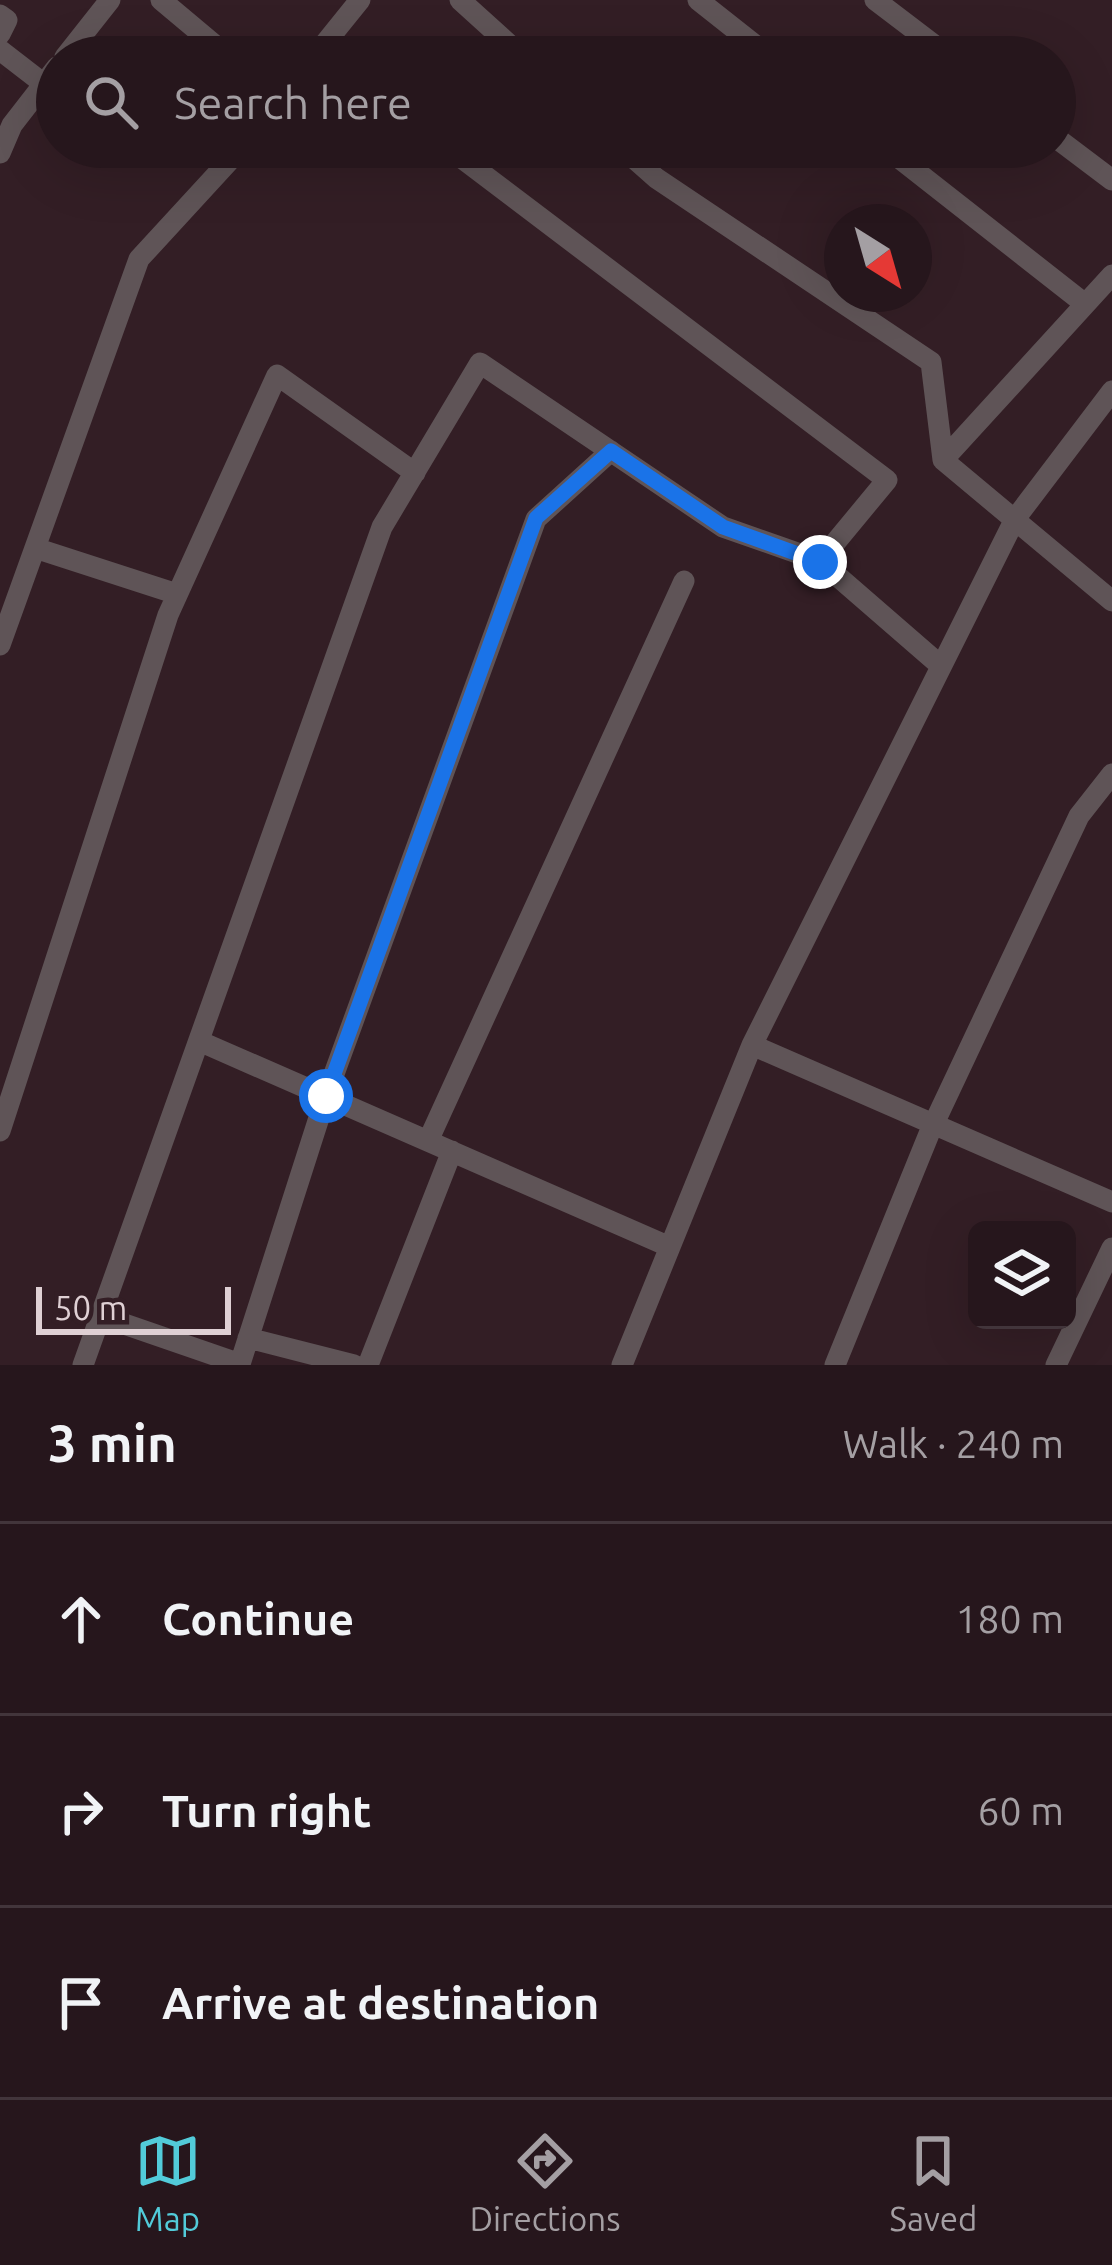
<!DOCTYPE html>
<meta charset="utf-8">
<style>
:root{--surface:#26161c;--page:#2e1f25;--text:#f1f3f6;--muted:#a49fa3;--line:#42353b;--accent:#52cbd9}
body{margin:0;font-family:Ubuntu,sans-serif;background:var(--page);color:var(--text)}
.controls{position:absolute;right:36px;bottom:36px;display:grid;overflow:hidden;border-radius:18px;box-shadow:0 12px 48px #0002}
.controls button{width:108px;height:108px;display:grid;place-items:center;padding:0;border:0;border-bottom:3px solid var(--line);background:var(--surface);color:var(--text);font:60px sans-serif}
.compass{position:absolute;left:824px;top:204px;width:108px;height:108px;border-radius:50%;background:var(--surface);box-shadow:0 12px 48px #0002;rotate:143deg}
.scale{position:absolute;left:36px;bottom:30px;width:195px;box-sizing:border-box;padding-left:12px;border:6px solid #dfd0d4;border-top:0;font-size:33px;line-height:42px;white-space:nowrap;color:#dfd0d4;-webkit-text-stroke:9px #331e25;paint-order:stroke}
.stop{position:absolute;width:36px;height:36px;margin:-27px;border:9px solid #1a73e8;border-radius:50%;background:#fff}
.stop.end{background:#1a73e8;border-color:#fff;box-shadow:0 3px 12px #0008}
.list{margin:0;padding:0;list-style:none}
h2{display:flex;justify-content:space-between;align-items:center;height:156px;margin:0;padding:0 48px;font-size:51px}
h2 small{font-size:39px;font-weight:400;color:var(--muted)}
.list li{display:grid;grid-template-columns:78px 1fr auto;gap:36px;align-items:center;box-sizing:border-box;height:192px;padding:0 48px;border-top:3px solid var(--line)}
.list b{display:block;font-size:45px;white-space:nowrap}
.list em{font-size:39px;font-style:normal;color:var(--muted)}
.icon{flex:none;width:66px;height:66px;fill:none;stroke:currentColor;stroke-width:2;stroke-linecap:round;stroke-linejoin:round}
.map{position:relative;flex:none;width:1112px;height:1365px;overflow:hidden}
.search{position:absolute;background:var(--surface);box-shadow:0 12px 48px #0002;left:36px;right:36px;top:36px;height:132px;display:flex;align-items:center;gap:30px;box-sizing:border-box;padding:0 42px;border-radius:66px;color:var(--muted);font-size:45px}
.sheet{height:732px;background:var(--surface)}
nav{display:flex;justify-content:space-around;align-items:center;box-sizing:border-box;height:168px;border-top:3px solid var(--line);background:var(--surface);font-size:33px;color:var(--muted)}
nav a{display:grid;justify-items:center;gap:6px}
nav .on{color:var(--accent)}
.map>svg:first-child{display:block}
.lines{fill:none;stroke-linecap:round;stroke-linejoin:round}
.minor{stroke:#5f5457;stroke-width:21}
.route{stroke:#1a73e8;stroke-width:15}
</style>
<div class="map">
<svg width="1112" height="1365" viewBox="0 0 1112 1365">
<rect width="100%" height="100%" fill="#331e25"/>
<g class="lines">
<path class="minor" d="M161 0 229 57
M460 0 523 57
M698 0 770 57
M875 0 950 57
M0 15 7 20 0 34
M0 50 44 84
M65 57 110 0
M314 57 360 0
M1055 137 1112 180
M447 147 887 480 820 561
M621 147 656 178 931 362 943 460
M885 147 1085 304
M0 153 12 125 57 67
M1112 275 943 460 1112 601
M35 548 177 594
M0 645 139 259 242 147
M199 1041 670 1247
M752 1045 1015 519 1112 391
M0 1131 168 615 277 375 415 473
M428 1141 684 581
M101 1316 240 1364 326 1096 536 519 611 451
M248 1338 354 1365
M83 1365 382 527 480 363 723 527 820 561 941 666
M368 1365 452 1151
M622 1365 752 1045 1112 1202
M835 1365 929 1134 1079 816 1112 774
M1056 1365 1112 1248"/>
</g>
<g class="lines">
<path class="route" d="M326 1096 536 518 611 451 723 527 820 562"/>
</g>
</svg>
<div class="controls">
<button><svg class="icon" aria-label="layers" viewBox="0 0 24 24"><path d="M12 4l9 5-9 5-9-5zM3 14l9 5 9-5"/></svg></button>
</div>
<svg class="compass" viewBox="-18 -18 36 36"><path d="M0-13l5 13h-10z" fill="#e53935"/><path d="M0 13l5-13h-10z" fill="#a49fa3"/></svg>
<div class="scale">50 m</div>
<div class="stop" style="left:326px;top:1096px"></div>
<div class="stop end" style="left:820px;top:562px"></div>
<div class="search"><svg class="icon" aria-label="search" viewBox="0 0 24 24"><circle cx="10" cy="10" r="6"/><path d="M15 15l6 6"/></svg>Search here</div>
</div>
<section class="sheet">
<h2>3 min<small>Walk · 240 m</small></h2>
<ul class="list">
<li><svg class="icon" aria-label="ahead" viewBox="0 0 24 24"><path d="M12 20V5M6 11l6-6 6 6"/></svg><div><b>Continue</b></div><em>180 m</em></li>
<li><svg class="icon" aria-label="right" viewBox="0 0 24 24"><path d="M7 20v-9h11M14 6l5 5-5 5"/></svg><div><b>Turn right</b></div><em>60 m</em></li>
<li><svg class="icon" aria-label="arrive" viewBox="0 0 24 24"><path d="M6 21V4h12l-3 4 3 4H6"/></svg><div><b>Arrive at destination</b></div></li>
</ul>
</section>
<nav>
<a class="on"><svg class="icon" aria-label="map" viewBox="0 0 24 24"><path d="M3 6l6-2 6 2 6-2v14l-6 2-6-2-6 2zM9 4v14M15 6v14"/></svg>Map</a>
<a><svg class="icon" aria-label="directions" viewBox="0 0 24 24"><path d="M12 3l9 9-9 9-9-9zM9 14v-3h6M13 9l2 2-2 2"/></svg>Directions</a>
<a><svg class="icon" aria-label="saved" viewBox="0 0 24 24"><path d="M7 4h10v16l-5-4-5 4z"/></svg>Saved</a>
</nav>
